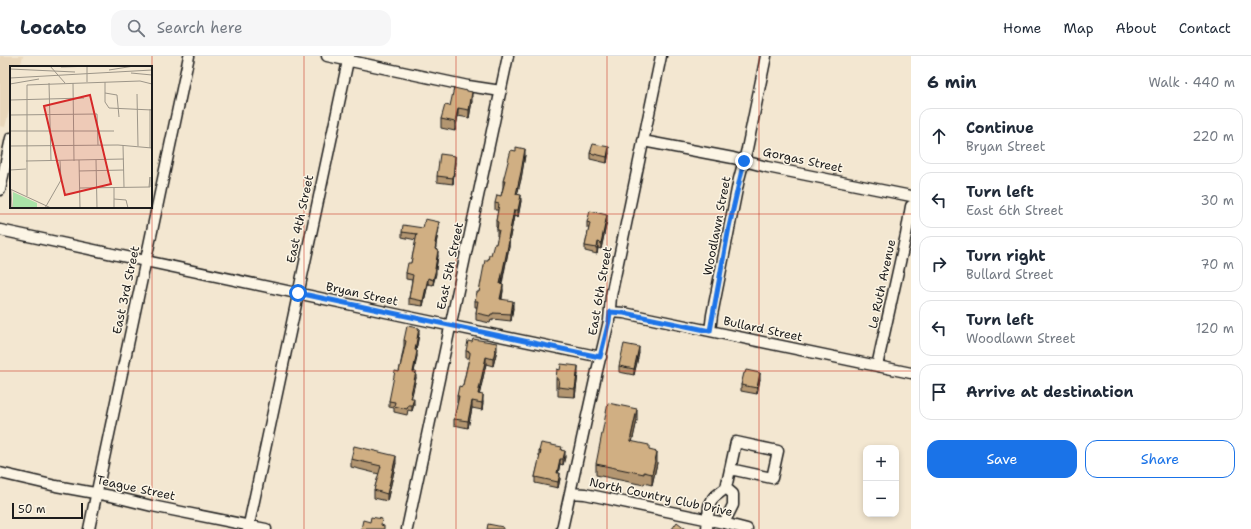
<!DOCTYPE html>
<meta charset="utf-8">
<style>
:root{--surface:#fff;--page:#f6f6f7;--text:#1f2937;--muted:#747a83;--line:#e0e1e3;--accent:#1a73e8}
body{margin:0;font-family:"Shantell Sans",sans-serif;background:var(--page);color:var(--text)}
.controls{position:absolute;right:12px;bottom:12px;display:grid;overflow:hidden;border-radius:8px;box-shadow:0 2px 6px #0003}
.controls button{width:36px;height:36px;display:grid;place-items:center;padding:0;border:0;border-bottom:1px solid var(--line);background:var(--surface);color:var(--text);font:20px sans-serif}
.scale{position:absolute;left:12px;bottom:10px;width:71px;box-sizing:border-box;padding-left:4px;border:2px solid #1c1c1c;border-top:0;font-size:11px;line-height:14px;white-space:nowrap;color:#1c1c1c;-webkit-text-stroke:3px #fcf5e5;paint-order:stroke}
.stop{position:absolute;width:12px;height:12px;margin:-9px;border:3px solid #1a73e8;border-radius:50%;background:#fff}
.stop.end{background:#1a73e8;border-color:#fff;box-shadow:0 1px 4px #0008}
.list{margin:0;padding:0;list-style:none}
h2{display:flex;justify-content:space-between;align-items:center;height:52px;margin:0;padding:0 16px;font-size:17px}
h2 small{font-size:13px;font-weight:400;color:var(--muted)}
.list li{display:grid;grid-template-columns:26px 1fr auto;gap:12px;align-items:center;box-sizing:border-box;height:56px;margin:0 8px 8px;padding:0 8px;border:1px solid var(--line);border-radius:12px}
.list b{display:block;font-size:15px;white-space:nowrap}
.list p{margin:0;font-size:13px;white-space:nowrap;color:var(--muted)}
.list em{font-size:13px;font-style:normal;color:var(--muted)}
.actions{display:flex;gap:8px;padding:12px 16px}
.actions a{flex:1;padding:9px 0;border:1px solid var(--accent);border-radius:12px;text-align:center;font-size:14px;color:var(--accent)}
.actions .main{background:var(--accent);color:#fff}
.icon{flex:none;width:22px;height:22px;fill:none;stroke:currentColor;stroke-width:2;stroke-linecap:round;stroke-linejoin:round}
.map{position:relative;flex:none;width:911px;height:473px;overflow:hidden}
header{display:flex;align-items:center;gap:24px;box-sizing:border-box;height:56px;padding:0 20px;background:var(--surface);border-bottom:1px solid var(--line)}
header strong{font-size:19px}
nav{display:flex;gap:22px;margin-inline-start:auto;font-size:14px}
.search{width:280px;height:36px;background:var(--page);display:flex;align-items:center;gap:10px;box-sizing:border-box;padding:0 14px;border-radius:12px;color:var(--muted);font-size:15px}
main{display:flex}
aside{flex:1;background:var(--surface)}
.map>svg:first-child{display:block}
.built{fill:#e8d6ba}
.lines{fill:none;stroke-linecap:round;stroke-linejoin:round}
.minor-casing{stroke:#1c1c1c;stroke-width:13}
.minor{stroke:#fcf5e5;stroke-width:10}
.wall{fill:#b39671;stroke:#1c1c1c}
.shaded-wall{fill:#927a5c;stroke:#1c1c1c}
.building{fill:#d0af83;stroke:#1c1c1c}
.route{stroke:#1a73e8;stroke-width:5}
.grid{fill:none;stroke:#c8321e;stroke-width:1;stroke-opacity:0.55}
.labels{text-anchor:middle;stroke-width:3;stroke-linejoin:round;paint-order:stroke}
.street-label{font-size:12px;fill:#1c1c1c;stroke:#fcf5e5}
.inset-road{fill:none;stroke:#9d9689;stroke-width:1}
.view{fill:#d62828;fill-opacity:0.15;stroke:#d62828;stroke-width:2}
.inset-edge{fill:none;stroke:#1c1c1c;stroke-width:2}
</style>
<header>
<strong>Locato</strong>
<div class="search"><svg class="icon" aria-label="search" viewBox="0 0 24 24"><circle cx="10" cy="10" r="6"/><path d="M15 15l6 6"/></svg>Search here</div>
<nav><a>Home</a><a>Map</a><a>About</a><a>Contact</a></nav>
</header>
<main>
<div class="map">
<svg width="911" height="473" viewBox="0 0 911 473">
<rect width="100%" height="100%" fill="#f3e7d1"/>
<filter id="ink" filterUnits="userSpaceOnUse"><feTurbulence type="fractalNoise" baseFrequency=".025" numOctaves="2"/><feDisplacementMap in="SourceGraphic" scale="8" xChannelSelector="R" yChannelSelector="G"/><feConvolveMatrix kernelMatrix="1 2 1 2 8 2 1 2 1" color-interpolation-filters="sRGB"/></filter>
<g filter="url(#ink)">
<path class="built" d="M0 0H23L20 11H11V47L5 71 0 70Z"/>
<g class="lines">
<defs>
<path id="minor" d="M327 0 468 30 501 35
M643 85 733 102 767 111 911 140
M0 134 11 82
M0 174 409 261 601 301
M610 256 624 257 911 317
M710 275 712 259 739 123 747 93 766 0
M877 310 906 179 911 150
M0 417 56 430 111 440 152 450 266 473
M726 432 736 386 778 395 772 422 730 413
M570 437 585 438 724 467 747 473
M89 473 189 0
M248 473 349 0
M407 473 508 0
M562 473 597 315 609 265 611 240 661 0
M707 473 709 450 713 442 726 432 733 438V449L724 467"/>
</defs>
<use href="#minor" class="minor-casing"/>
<use href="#minor" class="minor"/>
</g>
<path class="wall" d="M472 45 469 62 458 60 455 75 441 72V63L450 50Z
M590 97H609L607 107 590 103Z
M525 99 521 123 517 138 521 145 518 161 514 160 509 185V191L502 228 503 235 502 243 513 252 511 265 493 263V265L491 264 490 267 476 264V257L477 251H475V245L479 236 488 204 491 199 496 188 498 180H497V172L496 171V165L498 154H495V147L501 140 503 131V125Z
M455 106 453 128 437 126V120Z
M607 165 601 193 598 192 597 198 585 195V190L589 172H587V166Z
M423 172H439L436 188V194L438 200 436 214V218L433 229 428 228 423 250 409 248V242L412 224 406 223V217L411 207 416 184 402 181V176Z
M419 278 416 294 417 300 414 316 416 322 411 342 414 348 412 355 408 354 407 359 394 356V352L389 351V345L399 316 404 290V284Z
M472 286 497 294 493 310 486 308 479 339 483 346 482 354 472 352 468 372 454 369V363L458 347H457V340L462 331 463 329 469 302H466V295Z
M639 297 634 319 619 316V310Z
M745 317 760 323 757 338 741 335V329Z
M578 318 575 341 558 340V332H556V323Z
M637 364 632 386 649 394 657 407 652 429 644 427V429L596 419V408Z
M562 394 565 401 563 409 560 408 558 417 560 423 558 432 535 427V421L540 401H539V395Z
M351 403 396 407 387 445 374 442V434L379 418 351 411Z"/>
<path class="shaded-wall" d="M472 36V45L469 62V54Z
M458 52V60L455 75V66Z
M609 91V97L607 107V101Z
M525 93V99L521 123 516 144V138Z
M455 100V106L453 128V122Z
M521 139V145L518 161V154Z
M514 154V160L508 191V184Z
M607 159V165L601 193V187Z
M439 166V172L435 193V187Z
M509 185V191L500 235V228Z
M598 186V192L597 198V192Z
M438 194V200L433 229 435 213Z
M428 222V228L423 250V245Z
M503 229V235L500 250V243Z
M513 245V252L511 265V258Z
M419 272V278L415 300V294Z
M497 287V294L493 310V303Z
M639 291V297L634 319V313Z
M417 295V300L413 321V316Z
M486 301V308L478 345V338Z
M578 310V318L575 341V333Z
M416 316V322L411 344V338Z
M760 317V323L757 338V332Z
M483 339V346L482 354V347Z
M414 342V348L412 355V349Z
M472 345V352L468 372V365Z
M637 353V364L630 396V385Z
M565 395V401L563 409V403Z
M657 396V407L652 429V418Z
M396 400V407L387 445V438Z
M560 403V408L557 422V417Z
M560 417V423L558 432V426Z"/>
<path class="building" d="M454 32 472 36 469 54 458 52 455 66 441 63 445 49 450 50Z
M593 88 609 91 607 101 590 97Z
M516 91 525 93 521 116 516 138 521 139 518 154H514L508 184 509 185 500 228 503 229 500 243 513 245 511 258 493 257V258H491L490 260 476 257 478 245H475L477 236H479L485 204H488L489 199H491L494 188H496L499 174H497L498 166 496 165 499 148 495 147 497 139 501 140 505 125H503L511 94 516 95Z
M440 98 455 100 453 122 437 120Z
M590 155 607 159 601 187 598 186 597 192 585 190 590 167 587 166Z
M425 163 439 166 435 187 436 188 435 193 438 194 435 213H436L433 224 428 222 423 245 409 242 413 219 406 217 408 207H411L417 178 402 176 403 169 423 172Z
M407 270 419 272 415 294 417 295 413 316H416L411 338V342H414L412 349H408L407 353 394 350 395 346 389 345 395 315 399 316 406 285 404 284Z
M473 283 497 287 493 303 486 301 478 338 483 339 482 347 472 345 468 365 454 363 459 340H457L459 330 462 331V329H463L470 298V296L466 295 468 285 472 286Z
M624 288 639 291 634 313 619 310Z
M561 308 578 310 575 333 558 331 559 323H556L557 313 560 314Z
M746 314 760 317 757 332 741 329 744 317H745Z
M608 347 637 353 630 385 649 389V394L657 396 652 418 644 416V418L596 408Z
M541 387 562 391 561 394 565 395 563 403H560L557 417H560L558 426 535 421 541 395H539Z
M354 390 396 400 387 438 374 434 381 410 351 403Z
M371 461 382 463 381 469 384 470V473H361L363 464 370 466Z
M677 466 686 473H672Z
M488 468 503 471V473H487Z"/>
</g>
<g class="lines" filter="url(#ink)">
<path class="route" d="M298 237 600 301 609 265 610 256 624 257 710 275 729 171 744 105"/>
</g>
<path class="grid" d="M152 0V473M304 0V473M456 0V473M607 0V473M759 0V473M0 158H911M0 315H911"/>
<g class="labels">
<g class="street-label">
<text transform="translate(803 104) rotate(12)" y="4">Gorgas Street</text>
<text transform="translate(300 163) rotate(-78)" y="4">East 4th Street</text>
<text transform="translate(717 170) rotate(-79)" y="4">Woodlawn Street</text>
<text transform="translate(450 210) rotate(-78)" y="4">East 5th Street</text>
<text transform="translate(882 228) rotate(-78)" y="4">Le Ruth Avenue</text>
<text transform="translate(126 234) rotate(-78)" y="4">East 3rd Street</text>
<text transform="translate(600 235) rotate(-80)" y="4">East 6th Street</text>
<text transform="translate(362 238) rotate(12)" y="4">Bryan Street</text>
<text transform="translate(763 273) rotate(12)" y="4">Bullard Street</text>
<text transform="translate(136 432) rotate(12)" y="4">Teague Street</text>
<text transform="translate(661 441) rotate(12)" y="4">North Country Club Drive</text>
</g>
</g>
<g transform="translate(10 10)">
<rect width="142" height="142" fill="#f3e7d1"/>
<path d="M3 126 27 137V142H3Z" fill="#a9e3a8"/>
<path class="inset-road" d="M40 0 55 17M77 0V16M51 1 84 0M0 3 65 6M99 4 124 0M121 7 142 9M0 12 142 4M95 16V36L99 42 142 44M39 17 41 95M63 17 64 95M0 18 29 13M95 27 107 29 109 51M127 28 128 80M0 34 74 32M140 43V82M0 49 87 48 88 79M0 65H104M113 79 114 121M0 80 108 79 142 82M69 94 70 142M86 94 87 142M16 95 114 93M0 104 16 103M69 105 114 104M70 122 140 121V111L139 121M0 123 41 142M1 124 2 142M17 130V19L130 15 142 18M104 133 116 134 118 142M35 142 51 114 50 95M104 142V121"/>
<path class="view" d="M80 29 101 118 55 129 34 40Z"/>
<rect width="142" height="142" class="inset-edge"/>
</g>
</svg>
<div class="controls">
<button>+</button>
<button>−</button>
</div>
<div class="scale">50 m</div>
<div class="stop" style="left:298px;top:237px"></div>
<div class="stop end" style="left:744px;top:105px"></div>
</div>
<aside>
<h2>6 min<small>Walk · 440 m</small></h2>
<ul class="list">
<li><svg class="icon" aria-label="ahead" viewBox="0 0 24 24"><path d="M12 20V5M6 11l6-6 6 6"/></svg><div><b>Continue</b><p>Bryan Street</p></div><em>220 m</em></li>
<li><svg class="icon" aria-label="left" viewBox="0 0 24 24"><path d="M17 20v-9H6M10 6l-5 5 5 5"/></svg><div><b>Turn left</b><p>East 6th Street</p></div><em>30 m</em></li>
<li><svg class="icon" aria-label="right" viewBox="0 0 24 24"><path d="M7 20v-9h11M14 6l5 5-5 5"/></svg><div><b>Turn right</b><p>Bullard Street</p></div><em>70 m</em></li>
<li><svg class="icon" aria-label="left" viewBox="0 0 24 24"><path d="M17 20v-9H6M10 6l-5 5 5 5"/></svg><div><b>Turn left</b><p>Woodlawn Street</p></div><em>120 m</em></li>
<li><svg class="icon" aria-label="arrive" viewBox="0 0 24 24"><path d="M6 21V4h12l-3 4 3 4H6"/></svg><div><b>Arrive at destination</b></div></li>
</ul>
<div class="actions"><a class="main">Save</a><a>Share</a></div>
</aside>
</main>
